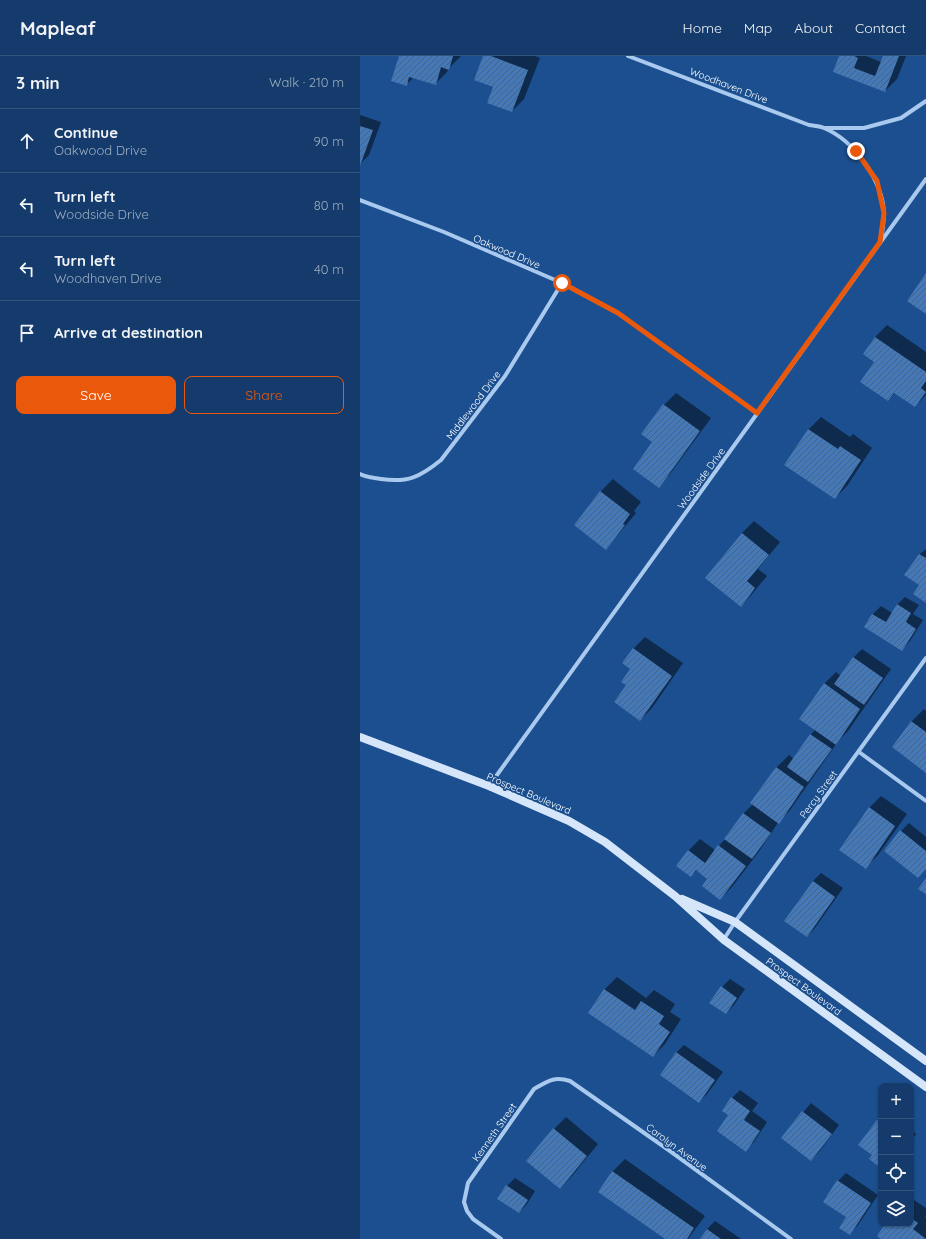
<!DOCTYPE html>
<meta charset="utf-8">
<style>
:root{--surface:#143b6b;--page:#214673;--text:#f1f3f6;--muted:#9dadc1;--line:#33557e;--accent:#ea580c}
body{margin:0;font-family:Quicksand,sans-serif;background:var(--page);color:var(--text)}
.controls{position:absolute;right:12px;bottom:12px;display:grid;overflow:hidden;border-radius:8px;box-shadow:0 1px 3px #0004}
.controls button{width:36px;height:36px;display:grid;place-items:center;padding:0;border:0;border-bottom:1px solid var(--line);background:var(--surface);color:var(--text);font:20px sans-serif}
.stop{position:absolute;width:12px;height:12px;margin:-9px;border:3px solid #ea580c;border-radius:50%;background:#fff}
.stop.end{background:#ea580c;border-color:#fff;box-shadow:0 1px 4px #0008}
.list{margin:0;padding:0;list-style:none}
h2{display:flex;justify-content:space-between;align-items:center;height:52px;margin:0;padding:0 16px;font-size:17px}
h2 small{font-size:13px;font-weight:400;color:var(--muted)}
.list li{display:grid;grid-template-columns:26px 1fr auto;gap:12px;align-items:center;box-sizing:border-box;height:64px;padding:0 16px;border-top:1px solid var(--line)}
.list b{display:block;font-size:15px;white-space:nowrap}
.list p{margin:0;font-size:13px;white-space:nowrap;color:var(--muted)}
.list em{font-size:13px;font-style:normal;color:var(--muted)}
.actions{display:flex;gap:8px;padding:12px 16px}
.actions a{flex:1;padding:9px 0;border:1px solid var(--accent);border-radius:8px;text-align:center;font-size:14px;color:var(--accent)}
.actions .main{background:var(--accent);color:#fff}
.icon{flex:none;width:22px;height:22px;fill:none;stroke:currentColor;stroke-width:2;stroke-linecap:round;stroke-linejoin:round}
.map{position:relative;flex:none;width:566px;height:1183px;overflow:hidden}
header{display:flex;align-items:center;gap:24px;box-sizing:border-box;height:56px;padding:0 20px;background:var(--surface);border-bottom:1px solid var(--line)}
header strong{font-size:19px}
nav{display:flex;gap:22px;margin-inline-start:auto;font-size:14px}
main{display:flex}
aside{flex:1;background:var(--surface)}
.map>svg:first-child{display:block}
.shadow{fill:#0007}
.building{fill:url(#building-hatch)}
.lines{fill:none;stroke-linecap:round;stroke-linejoin:round}
.minor{stroke:#a9c9ee;stroke-width:4}
.secondary{stroke:#d6e6fa;stroke-width:8}
.route{stroke:#ea580c;stroke-width:5}
.labels{text-anchor:middle;stroke-width:3.5;stroke-linejoin:round;paint-order:stroke}
.street-label{font-size:10px;fill:#fff;stroke:#1b4f8f}
</style>
<header>
<strong>Mapleaf</strong>
<nav><a>Home</a><a>Map</a><a>About</a><a>Contact</a></nav>
</header>
<main>
<aside>
<h2>3 min<small>Walk · 210 m</small></h2>
<ul class="list">
<li><svg class="icon" aria-label="ahead" viewBox="0 0 24 24"><path d="M12 20V5M6 11l6-6 6 6"/></svg><div><b>Continue</b><p>Oakwood Drive</p></div><em>90 m</em></li>
<li><svg class="icon" aria-label="left" viewBox="0 0 24 24"><path d="M17 20v-9H6M10 6l-5 5 5 5"/></svg><div><b>Turn left</b><p>Woodside Drive</p></div><em>80 m</em></li>
<li><svg class="icon" aria-label="left" viewBox="0 0 24 24"><path d="M17 20v-9H6M10 6l-5 5 5 5"/></svg><div><b>Turn left</b><p>Woodhaven Drive</p></div><em>40 m</em></li>
<li><svg class="icon" aria-label="arrive" viewBox="0 0 24 24"><path d="M6 21V4h12l-3 4 3 4H6"/></svg><div><b>Arrive at destination</b></div></li>
</ul>
<div class="actions"><a class="main">Save</a><a>Share</a></div>
</aside>
<div class="map">
<svg width="566" height="1183" viewBox="0 0 566 1183">
<defs>
<pattern id="building-hatch" width="6" height="6" patternUnits="userSpaceOnUse"><rect width="6" height="6" fill="#4478b7"/><path d="M-1 1l2-2M0 6l6-6M5 7l2-2" fill="none" stroke="#486282"/></pattern>
</defs>
<rect width="100%" height="100%" fill="#1b4f8f"/>
<path class="shadow" d="M40 0H101L89 12 87 16 75 28 53 22 46 29Z
M124 0H175L180 2 164 43 152 55 134 31Z
M480 0H506L521 6 524 0H546L537 23 525 35 474 15Z
M0 59 21 66 9 99 1 107Z
M527 269 566 296V339L555 350 535 337 528 344 516 306 515 281Z
M316 337 351 362 310 418 298 430 293 386 304 349Z
M461 361 490 381 493 378 512 392 487 430 475 442 426 409 449 373Z
M253 423 281 446 274 455 276 457 257 480 245 492 215 468 241 435Z
M394 465 420 486 398 513 407 520 392 538 381 550 382 477Z
M566 493V546L560 529 546 519 560 498Z
M545 541 559 549 553 558 563 564 550 585 542 593 506 571 513 558 521 550 532 557 537 549Z
M285 581 323 607 292 652 280 664 267 629 272 612 273 593Z
M502 593 531 613 488 675 479 684 430 754 417 768 400 794 372 831 360 843 349 823 337 814 331 820 328 795 340 783 355 794 368 780 383 758 393 748 391 747 417 711 429 699 434 703 451 678 456 673 464 628 476 616 481 620 494 601Z
M564 653 566 655V716L533 691 552 665Z
M521 740 547 758 518 799 506 811 509 752Z
M549 767 566 781V813L558 821 541 775Z
M461 817 483 832 455 872 447 880 453 825Z
M257 921 286 942 294 934 315 948 310 956 321 963 305 988 293 1000 230 956 245 933Z
M370 923 385 933 374 949 366 957 362 931Z
M324 989 363 1016 347 1038 339 1046 316 997Z
M380 1034 398 1047 392 1055 407 1066 394 1086 385 1094 369 1059 372 1042Z
M451 1047 479 1069 459 1096 451 1104 422 1082Z
M206 1061 238 1088 212 1120 200 1132 194 1073Z
M521 1061V1110L513 1099 500 1089Z
M551 1074 556 1078 551 1086Z
M265 1103 345 1160 328 1183H306L239 1136 253 1115Z
M486 1117 518 1139 498 1169 490 1177 488 1161 478 1125Z
M155 1122 175 1135 167 1148 159 1156 147 1130Z
M551 1142 566 1152V1159L565 1161 566 1162V1183H523L526 1168H551Z
M355 1165 381 1183H341L347 1173Z"/>
<path class="building" d="M39 0H93L89 14 81 11 76 29 49 21 47 30 31 25Z
M123 0H131L168 14 152 56 127 47 133 31 114 24Z
M479 0H494L498 2 494 12 515 20 523 0H539L525 36 473 16Z
M0 70 13 74 0 110Z
M566 217V258L547 245Z
M515 281 566 316V325L561 332 566 336 555 351 534 337 528 345 500 326 514 306 503 298Z
M303 348 340 375 299 432 273 413 292 386 281 378Z
M448 373 478 393 480 390 501 404 475 443 424 409Z
M240 435 270 458 263 468 265 469 246 494 214 469Z
M382 477 409 499 387 525 395 532 381 551 345 522Z
M559 498 566 502V547L553 538 559 529 544 519Z
M537 548 551 557 546 566 556 573 542 595 504 571 512 558 526 566Z
M273 592 312 620 280 665 254 646 266 629 261 626 270 613 262 607Z
M493 601 523 622 504 649 474 628Z
M464 627 500 653 476 689 439 663Z
M551 665 566 676V717L532 691Z
M450 678 472 693 448 726 427 711Z
M416 711 444 731 419 768 390 747Z
M509 751 535 770 506 813 479 794Z
M383 757 411 777 392 803 364 783Z
M540 774 566 795V813L558 822 524 795Z
M358 789 386 810 360 844 342 830 347 823 336 814 331 821 316 810 328 794 345 807Z
M566 822V838L558 833Z
M453 825 475 841 447 881 424 865Z
M361 930 377 942 366 958 349 947Z
M244 933 275 954 281 945 304 960 299 968 310 976 293 1001 228 957Z
M316 996 355 1024 339 1047 300 1019Z
M371 1041 390 1055 384 1064 400 1075 386 1096 357 1075 368 1059 362 1055Z
M442 1055 472 1078 451 1105 421 1082Z
M517 1064 521 1067V1112L509 1103 512 1099 498 1089Z
M193 1072 227 1100 200 1133 166 1105Z
M252 1115 334 1172 327 1183H305L238 1136Z
M477 1124 511 1147 490 1179 479 1172 486 1161 463 1146Z
M146 1129 168 1144 159 1157 137 1143Z
M551 1162 558 1167 553 1173 566 1183H521L517 1180 525 1168H551Z
M347 1173 361 1183H340Z"/>
<g class="lines">
<path class="minor" d="M268 0 449 69C454 70 460 70 464 72 495 85 522 124 524 157 524 166 522 176 521 185
M464 72H504L541 62 566 45
M0 144 84 176 202 227 258 257 397 357
M0 418C7 421 14 422 21 423 48 427 60 421 81 404L145 320 202 227
M499 696 566 745
M129 730 566 123
M364 883 375 866 566 602
M141 1183 113 1163 107 1155 104 1146 108 1127 174 1033C188 1025 194 1020 210 1025L310 1095 431 1183"/>
<path class="secondary" d="M0 681 129 730 209 765 245 786 315 840 364 884 566 1031
M322 843 375 866 566 1005"/>
</g>
<g class="lines">
<path class="route" d="M202 227 258 257 397 357 520 186 524 157 517 125 496 95"/>
</g>
<g class="labels">
<g class="street-label">
<text transform="translate(369 29) rotate(21)" y="4">Woodhaven Drive</text>
<text transform="translate(147 195) rotate(23)" y="4">Oakwood Drive</text>
<text transform="translate(113 349) rotate(-53)" y="4">Middlewood Drive</text>
<text transform="translate(341 422) rotate(-54)" y="4">Woodside Drive</text>
<text transform="translate(169 737) rotate(23)" y="4">Prospect Boulevard</text>
<text transform="translate(458 738) rotate(-54)" y="4">Percy Street</text>
<text transform="translate(444 930) rotate(36)" y="4">Prospect Boulevard</text>
<text transform="translate(134 1076) rotate(-55)" y="4">Kenneth Street</text>
<text transform="translate(317 1091) rotate(36)" y="4">Carolyn Avenue</text>
</g>
</g>
</svg>
<div class="controls">
<button>+</button>
<button>−</button>
<button><svg class="icon" aria-label="locate" viewBox="0 0 24 24"><circle cx="12" cy="12" r="6"/><path d="M12 2v4M12 18v4M2 12h4M18 12h4"/></svg></button>
<button><svg class="icon" aria-label="layers" viewBox="0 0 24 24"><path d="M12 4l9 5-9 5-9-5zM3 14l9 5 9-5"/></svg></button>
</div>
<div class="stop" style="left:202px;top:227px"></div>
<div class="stop end" style="left:496px;top:95px"></div>
</div>
</main>
